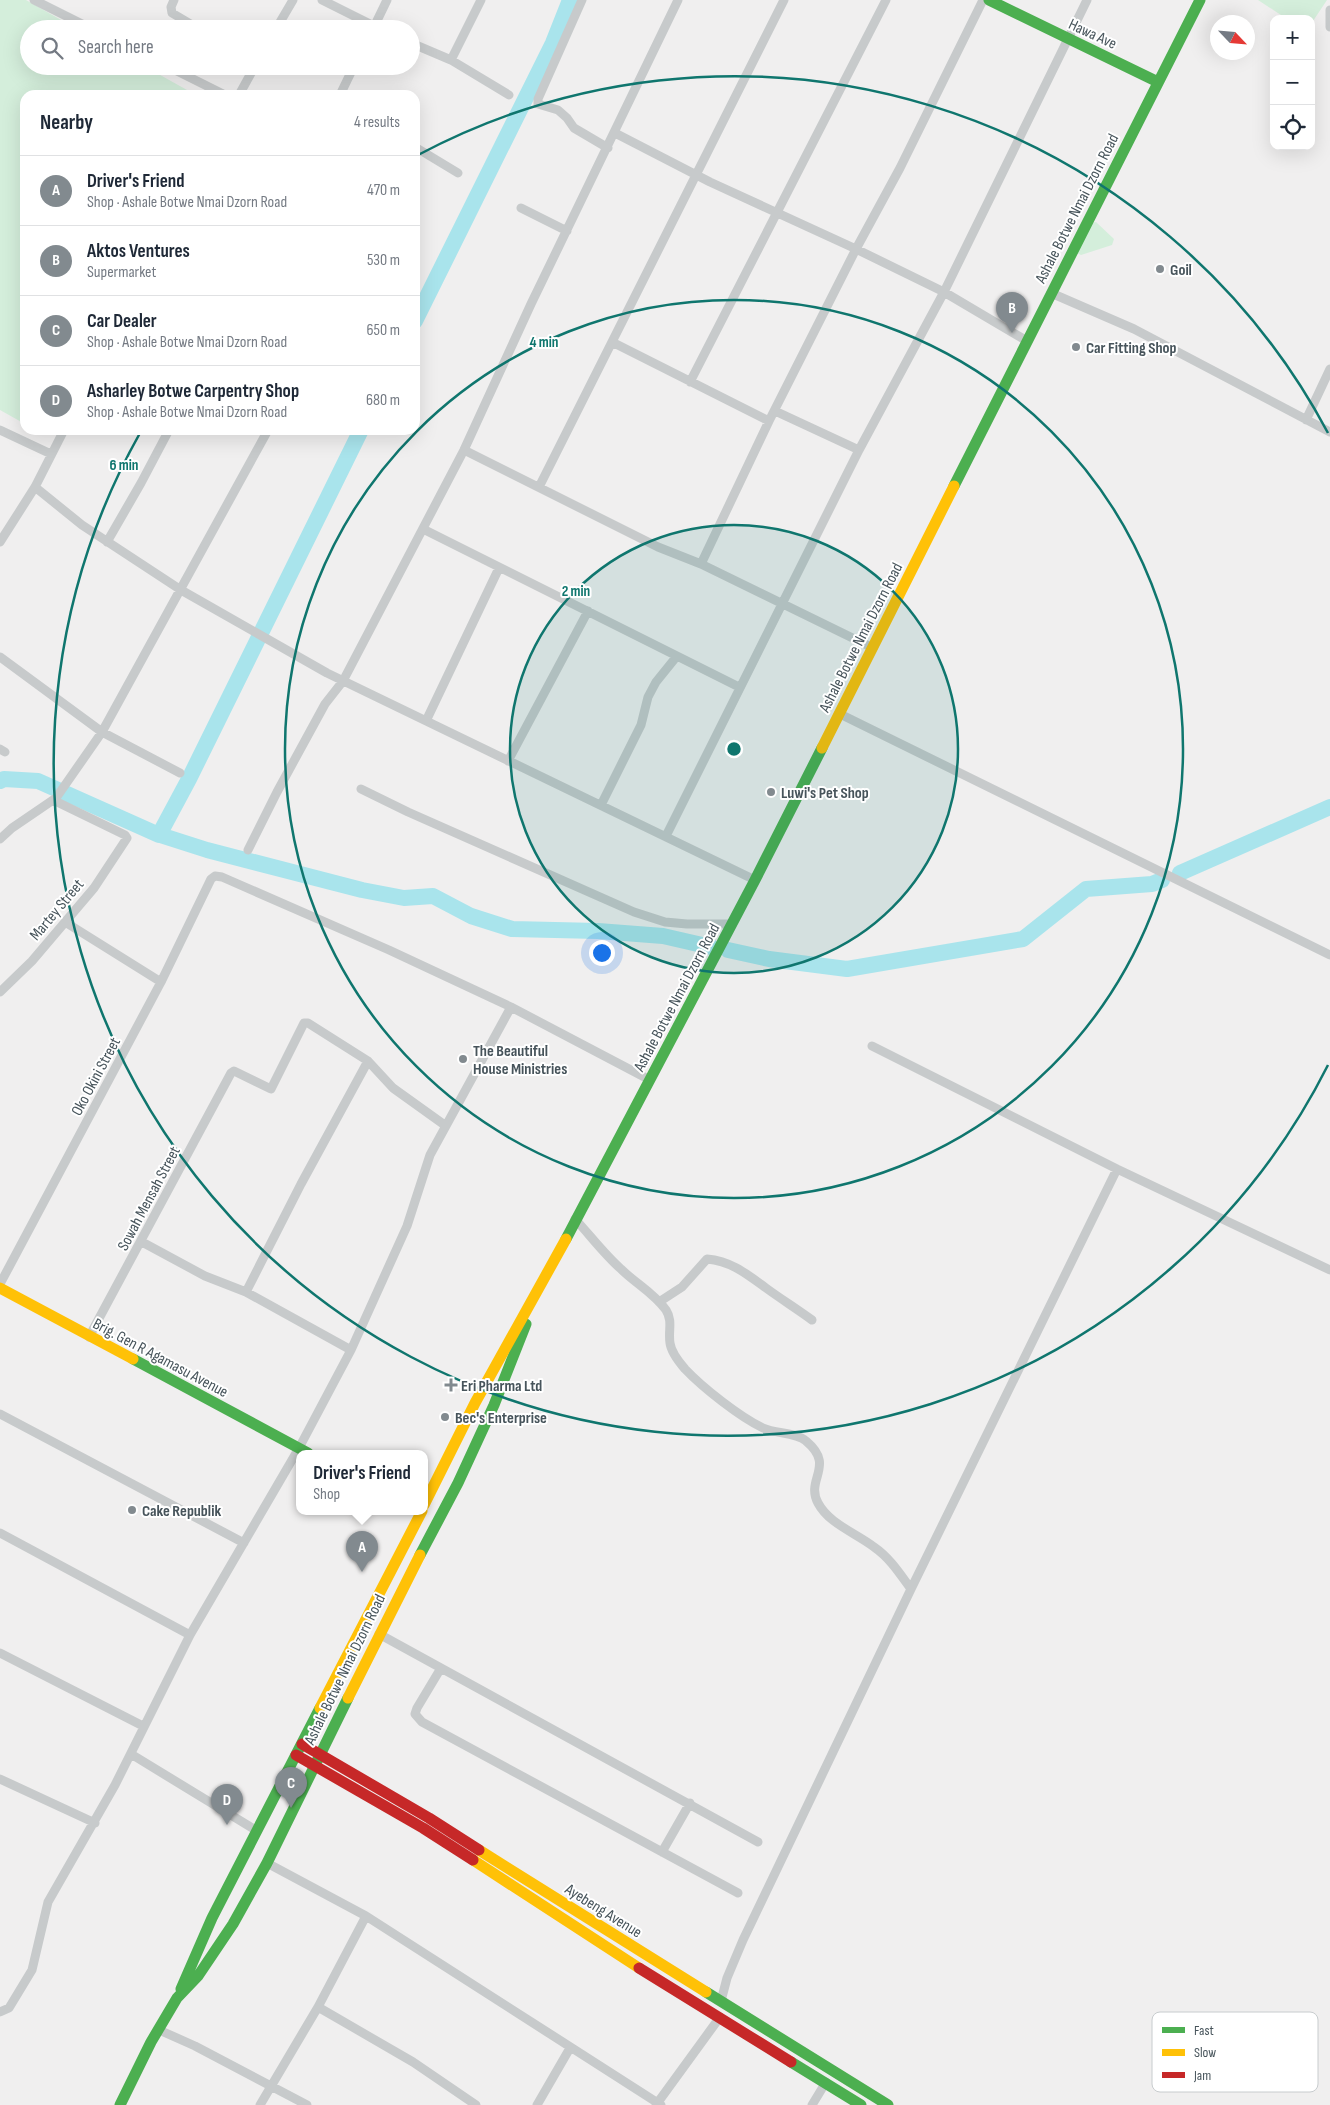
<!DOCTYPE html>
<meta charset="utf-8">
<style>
:root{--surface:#fff;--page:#f6f6f7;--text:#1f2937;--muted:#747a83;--line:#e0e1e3;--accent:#828a8f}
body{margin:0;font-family:"Sofia Sans Condensed",sans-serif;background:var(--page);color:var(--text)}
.controls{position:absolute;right:15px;top:15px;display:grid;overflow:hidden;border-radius:10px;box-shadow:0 5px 20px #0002}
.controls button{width:45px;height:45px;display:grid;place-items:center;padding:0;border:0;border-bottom:1px solid var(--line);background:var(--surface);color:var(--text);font:25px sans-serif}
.compass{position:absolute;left:1210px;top:15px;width:45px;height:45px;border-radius:50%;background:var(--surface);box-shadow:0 5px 20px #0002;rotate:116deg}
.you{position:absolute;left:601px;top:952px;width:18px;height:18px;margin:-12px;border:4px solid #fff;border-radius:50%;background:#1a73e8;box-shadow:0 0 0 8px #1a73e833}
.badge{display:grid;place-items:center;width:32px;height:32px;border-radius:50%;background:var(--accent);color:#fff;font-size:16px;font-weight:700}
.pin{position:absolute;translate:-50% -41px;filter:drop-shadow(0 1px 2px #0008)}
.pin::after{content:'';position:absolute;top:26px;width:18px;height:15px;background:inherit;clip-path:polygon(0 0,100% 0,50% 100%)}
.popup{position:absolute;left:296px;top:1450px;width:132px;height:65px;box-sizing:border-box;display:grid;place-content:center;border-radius:10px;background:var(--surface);filter:drop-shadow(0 1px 4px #0005);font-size:16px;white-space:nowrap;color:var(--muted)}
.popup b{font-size:19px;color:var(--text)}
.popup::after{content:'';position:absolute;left:50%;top:100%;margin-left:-10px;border:10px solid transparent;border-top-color:var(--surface)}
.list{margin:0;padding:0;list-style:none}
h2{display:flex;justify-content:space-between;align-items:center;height:65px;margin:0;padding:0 20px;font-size:21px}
h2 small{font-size:16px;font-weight:400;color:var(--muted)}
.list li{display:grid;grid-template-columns:32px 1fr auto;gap:15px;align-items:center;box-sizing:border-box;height:70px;padding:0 20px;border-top:1px solid var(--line)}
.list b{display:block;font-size:19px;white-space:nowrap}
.list p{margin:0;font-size:16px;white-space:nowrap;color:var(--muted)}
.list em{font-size:16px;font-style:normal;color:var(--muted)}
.icon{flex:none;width:28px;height:28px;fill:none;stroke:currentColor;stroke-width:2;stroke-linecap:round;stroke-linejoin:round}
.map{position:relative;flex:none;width:1330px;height:2105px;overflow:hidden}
.search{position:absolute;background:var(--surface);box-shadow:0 5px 20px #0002;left:20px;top:20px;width:400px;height:55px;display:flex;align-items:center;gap:12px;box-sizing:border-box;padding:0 18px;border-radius:28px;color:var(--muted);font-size:19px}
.panel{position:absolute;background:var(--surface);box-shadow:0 5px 20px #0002;left:20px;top:90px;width:400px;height:345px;border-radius:15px}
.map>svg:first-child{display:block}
.green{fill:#d4eedb}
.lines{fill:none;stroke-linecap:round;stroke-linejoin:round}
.river{stroke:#a9e4ec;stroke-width:16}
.street{stroke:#c7cacb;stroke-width:9}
.fast{stroke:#4caf50;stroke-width:11}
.slow{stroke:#ffc107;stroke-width:11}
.jam{stroke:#c62828;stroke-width:11}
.ring{fill:none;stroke:#0f766e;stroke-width:2.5}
.poi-dot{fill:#828a8f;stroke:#fff;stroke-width:2}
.labels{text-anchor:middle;stroke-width:4;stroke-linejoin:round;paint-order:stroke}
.street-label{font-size:16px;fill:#47545b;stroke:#fff}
.poi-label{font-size:16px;font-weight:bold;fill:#47545b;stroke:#fff;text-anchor:start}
.key{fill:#fff;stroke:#c8ccce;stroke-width:1}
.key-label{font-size:14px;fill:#47545b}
.centre{fill:#0f766e;stroke:#fff;stroke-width:2.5}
.ring-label{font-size:15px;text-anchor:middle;font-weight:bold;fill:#0f766e;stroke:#fff;stroke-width:4;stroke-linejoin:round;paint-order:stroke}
</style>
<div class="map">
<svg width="1330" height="2105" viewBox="0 0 1330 2105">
<rect width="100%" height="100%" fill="#f0efef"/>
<path class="green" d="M0 0H26L77 29H29V66H144L196 95H25V424L0 410Z
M1258 0H1327L1311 24V19H1287Z
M1096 222 1114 239 1112 245 1081 255 1077 253 1092 223Z"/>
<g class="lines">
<path class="river" d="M415 321 553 43 570 0
M0 781 4 779 38 781 159 835 189 779 361 430
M157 834 207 850 362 890 404 898 433 896 471 916 512 929 598 931 663 936 711 947
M1180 873 1330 807
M728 950 769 959 847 969 1023 939 1086 889 1152 884 1162 880"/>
<path class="street" d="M34 0 92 29
M174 0 171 7 172 13 199 29
M322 0 380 29
M582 0 538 99V104L558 110 567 118 574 128 608 148
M1330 10V27
M276 29 293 0
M373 29 387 0
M411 43 451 60 509 95
M451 60 481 0
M167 66 225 95
M239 95 255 66
M340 95 354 66
M615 133 710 182 856 249 944 292 1027 341
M415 147 458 173
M521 208 567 231
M1051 293 1134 329 1330 432
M612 342 769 421
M690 382 886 0
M775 411 859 450
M1306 420 1330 369
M0 430 51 454
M464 450 658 547 701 564 873 648
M35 487 82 525 181 590 327 673 755 880
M539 487 784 0
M423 529 739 687
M0 542 35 487 64 430
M107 542 141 483 169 430
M701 564 769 421 856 249 900 168 983 0
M0 657 102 732 180 773
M840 714 1330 955
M426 721 499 568
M0 749 5 752
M508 761 588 611
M361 789 408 812 634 912 665 922 687 924H732
M601 805 641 725 648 697 656 682 677 656
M666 836 859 450 944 292 1087 0
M0 839 12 828 56 798 102 732 268 430
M248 850 277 792 325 704 343 681 464 450 531 304 678 0
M65 922 161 982
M0 992 32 961 94 888 127 838 125 835 53 800
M872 1046 1117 1169 1330 1270
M575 1219C590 1235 604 1254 621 1269 635 1283 654 1293 666 1310 673 1321 668 1331 670 1343 671 1352 679 1362 685 1369 703 1388 740 1417 763 1428 776 1434 796 1432 806 1441 836 1466 805 1479 818 1503 829 1524 856 1533 874 1547 890 1558 900 1574 911 1589
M142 1242 205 1276 246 1292 351 1350
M0 1284 161 982 211 879 215 876 222 877 389 950 511 1007 650 1080
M246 1292 301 1184 368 1061
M659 1302 682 1287 707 1259C731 1261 747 1274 766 1288 781 1299 797 1309 812 1320
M89 1337 231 1073 234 1071 271 1089 304 1023H308L368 1061 393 1088 446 1126
M0 1414 244 1543
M0 1533 190 1635
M379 1634 758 1842
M0 1653 143 1726
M441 1668 417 1708 415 1714 422 1722 738 1893
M131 1754 257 1831
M0 1779 95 1823
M662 1852 690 1803
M267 1863 366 1916 661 2105
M721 2001 727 1978 743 1940 911 1589 1117 1169
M318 2007 413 2062 476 2105
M0 2012 9 2008 32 1970 48 1902 115 1785 190 1635 299 1448 351 1350 407 1226 430 1155 511 1007
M159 2030 195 2046 307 2105
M260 2105 318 2007 366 1916
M537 2105 570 2048
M656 2105 720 2017
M812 2105 826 2082"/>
<path class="fast" d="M989 0 1158 82
M954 486 1200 0
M566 1239 755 880 822 748
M133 1359 308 1453
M420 1555 458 1483 494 1405 526 1324
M181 1989 212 1918 320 1708
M706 1992 888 2105
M791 2062 861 2105
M120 2105 151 2042 177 1998 198 1976 233 1924 267 1863 348 1698"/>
<path class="slow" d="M822 748 954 486
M0 1288 133 1359
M424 1505 475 1403 566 1239
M348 1698 420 1555
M320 1708 422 1511
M479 1850 706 1992
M473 1860 639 1968"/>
<path class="jam" d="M302 1744 429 1818 479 1850
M296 1755 423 1828 473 1860
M639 1968 791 2062"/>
</g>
<circle cx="734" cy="749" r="224" fill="#0f766e" fill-opacity=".12"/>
<g class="ring">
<circle cx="734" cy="749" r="224"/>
<circle cx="734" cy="749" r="449"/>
<path d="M1328 1065A673 673 0 1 1 140 433M418 155A673 673 0 0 1 1328 433"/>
</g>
<g class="poi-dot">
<circle cx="1160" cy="269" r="5"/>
<circle cx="1076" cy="347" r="5"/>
<circle cx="771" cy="792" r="5"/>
<circle cx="463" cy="1059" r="5"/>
<path d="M448.5 1377.5h5v5h5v5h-5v5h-5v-5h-5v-5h5z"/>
<circle cx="445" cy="1417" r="5"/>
<circle cx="132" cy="1510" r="5"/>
</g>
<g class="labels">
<g class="street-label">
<text transform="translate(1093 33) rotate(25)" y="6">Hawa Ave</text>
<text transform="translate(1076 208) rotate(-63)" y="6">Ashale Botwe Nmai Dzorn Road</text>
<text transform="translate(860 637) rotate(-63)" y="6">Ashale Botwe Nmai Dzorn Road</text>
<text transform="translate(56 909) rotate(-50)" y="6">Martey Street</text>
<text transform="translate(676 997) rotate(-62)" y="6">Ashale Botwe Nmai Dzorn Road</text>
<text transform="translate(95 1076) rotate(-62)" y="6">Oko Okini Street</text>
<text transform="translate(148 1198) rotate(-62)" y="6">Sowah Mensah Street</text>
<text transform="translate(161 1357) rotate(28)" y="6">Brig. Gen R Agamasu Avenue</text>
<text transform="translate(344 1669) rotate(-64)" y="6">Ashale Botwe Nmai Dzorn Road</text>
<text transform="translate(604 1910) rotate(32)" y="6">Ayebeng Avenue</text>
</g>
<g class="poi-label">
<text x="1170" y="275">Goil</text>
<text x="1086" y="353">Car Fitting Shop</text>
<text x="781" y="798">Luwi's Pet Shop</text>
<text x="473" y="1056">The Beautiful<tspan x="473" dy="18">House Ministries</tspan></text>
<text x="461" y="1391">Eri Pharma Ltd</text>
<text x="455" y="1423">Bec's Enterprise</text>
<text x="142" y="1516">Cake Republik</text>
</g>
</g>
<rect x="1152" y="2012" width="166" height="80" rx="8" class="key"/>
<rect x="1162" y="2027" width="23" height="6" fill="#4caf50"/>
<rect x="1162" y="2049" width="23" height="7" fill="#ffc107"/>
<rect x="1162" y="2072" width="23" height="6" fill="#c62828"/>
<g class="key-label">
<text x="1194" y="2035">Fast</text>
<text x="1194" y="2057">Slow</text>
<text x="1194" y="2080">Jam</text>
</g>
<circle cx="734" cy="749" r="8" class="centre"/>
<g class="ring-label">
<text x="544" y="347">4 min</text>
<text x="124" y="470">6 min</text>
<text x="576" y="596">2 min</text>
</g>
</svg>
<div class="controls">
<button>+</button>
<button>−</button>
<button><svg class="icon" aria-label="locate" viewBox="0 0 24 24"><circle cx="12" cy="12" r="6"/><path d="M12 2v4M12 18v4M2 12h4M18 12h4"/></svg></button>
</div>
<svg class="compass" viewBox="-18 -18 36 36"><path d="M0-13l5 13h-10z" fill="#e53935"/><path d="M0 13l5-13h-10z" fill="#747a83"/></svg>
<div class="you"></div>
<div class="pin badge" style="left:362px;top:1572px">A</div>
<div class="popup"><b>Driver's Friend</b>Shop</div>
<div class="pin badge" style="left:1012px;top:333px">B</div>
<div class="pin badge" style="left:291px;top:1808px">C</div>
<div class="pin badge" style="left:227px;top:1825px">D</div>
<div class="search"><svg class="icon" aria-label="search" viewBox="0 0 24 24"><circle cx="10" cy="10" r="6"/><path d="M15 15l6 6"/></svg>Search here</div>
<section class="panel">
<h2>Nearby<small>4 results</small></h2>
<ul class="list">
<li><span class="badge">A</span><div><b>Driver's Friend</b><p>Shop · Ashale Botwe Nmai Dzorn Road</p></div><em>470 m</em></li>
<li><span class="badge">B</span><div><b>Aktos Ventures</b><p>Supermarket</p></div><em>530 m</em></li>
<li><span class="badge">C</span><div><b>Car Dealer</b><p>Shop · Ashale Botwe Nmai Dzorn Road</p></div><em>650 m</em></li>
<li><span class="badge">D</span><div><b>Asharley Botwe Carpentry Shop</b><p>Shop · Ashale Botwe Nmai Dzorn Road</p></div><em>680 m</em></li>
</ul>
</section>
</div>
